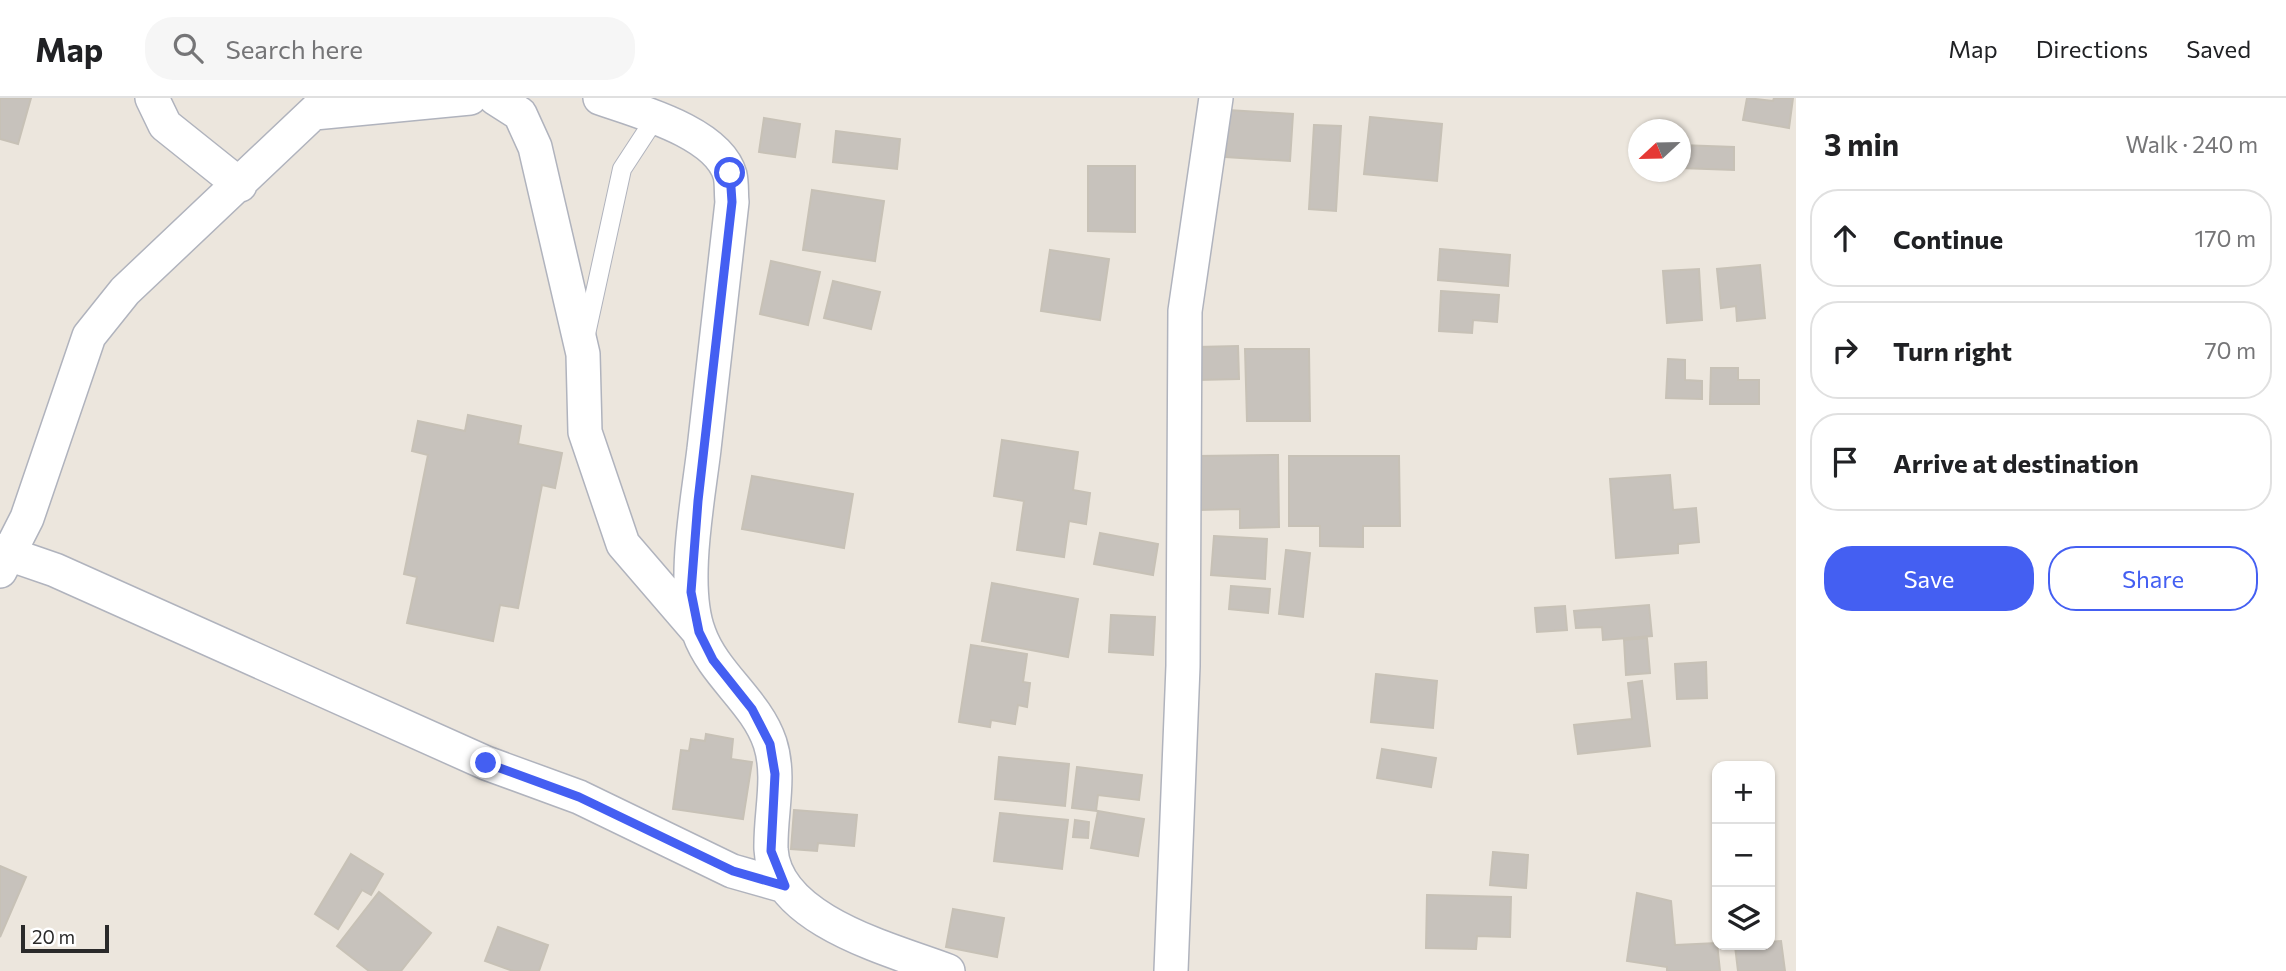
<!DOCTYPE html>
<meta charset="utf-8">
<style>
:root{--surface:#fff;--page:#f6f6f6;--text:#202124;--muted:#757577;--line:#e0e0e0;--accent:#445ff2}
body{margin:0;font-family:Commissioner,sans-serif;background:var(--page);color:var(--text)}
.controls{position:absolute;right:21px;bottom:21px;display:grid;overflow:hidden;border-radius:14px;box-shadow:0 2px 5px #0004}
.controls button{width:63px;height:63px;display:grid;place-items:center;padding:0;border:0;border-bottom:2px solid var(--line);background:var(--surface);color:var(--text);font:35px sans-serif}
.compass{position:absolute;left:1628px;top:21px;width:63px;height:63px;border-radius:50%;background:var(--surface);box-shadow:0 2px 5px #0004;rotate:248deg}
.scale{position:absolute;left:21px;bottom:18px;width:88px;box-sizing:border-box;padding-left:7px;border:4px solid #2a2a2a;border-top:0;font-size:19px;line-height:24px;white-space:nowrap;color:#2a2a2a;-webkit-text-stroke:5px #fff;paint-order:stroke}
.stop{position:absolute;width:21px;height:21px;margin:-16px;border:5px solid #445ff2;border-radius:50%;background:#fff}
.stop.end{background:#445ff2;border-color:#fff;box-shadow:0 2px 7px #0008}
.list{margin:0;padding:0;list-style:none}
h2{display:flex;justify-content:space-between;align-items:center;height:91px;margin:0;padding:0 28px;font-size:30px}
h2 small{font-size:23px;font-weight:400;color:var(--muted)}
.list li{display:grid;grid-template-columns:46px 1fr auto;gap:21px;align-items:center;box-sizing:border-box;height:98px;margin:0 14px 14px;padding:0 14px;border:2px solid var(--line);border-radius:28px}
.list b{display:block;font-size:26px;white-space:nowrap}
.list em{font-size:23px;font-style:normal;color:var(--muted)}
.actions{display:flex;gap:14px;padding:21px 28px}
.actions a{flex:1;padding:16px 0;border:2px solid var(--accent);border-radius:28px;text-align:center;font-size:24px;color:var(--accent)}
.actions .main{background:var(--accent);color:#fff}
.icon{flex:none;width:38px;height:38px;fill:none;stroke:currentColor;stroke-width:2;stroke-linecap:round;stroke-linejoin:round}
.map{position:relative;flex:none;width:1796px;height:873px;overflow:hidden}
header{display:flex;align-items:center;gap:42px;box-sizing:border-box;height:98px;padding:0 35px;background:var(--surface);border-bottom:2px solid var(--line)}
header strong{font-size:33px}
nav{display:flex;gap:38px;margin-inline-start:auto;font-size:24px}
.search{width:490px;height:63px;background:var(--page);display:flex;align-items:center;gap:18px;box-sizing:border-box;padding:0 24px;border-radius:28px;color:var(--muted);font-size:26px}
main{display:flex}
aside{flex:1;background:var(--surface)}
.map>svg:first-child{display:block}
.building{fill:#c7c2bc;stroke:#c7c1b6;stroke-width:2}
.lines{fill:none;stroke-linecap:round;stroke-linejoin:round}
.service-casing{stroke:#b0b3bd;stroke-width:20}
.minor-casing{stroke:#b0b3bd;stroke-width:36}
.service{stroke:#fff;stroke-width:18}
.minor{stroke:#fff;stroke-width:33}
.route{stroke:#445ff2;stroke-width:9}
</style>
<header>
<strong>Map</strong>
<div class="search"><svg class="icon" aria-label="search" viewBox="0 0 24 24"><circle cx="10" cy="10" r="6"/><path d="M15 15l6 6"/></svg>Search here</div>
<nav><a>Map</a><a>Directions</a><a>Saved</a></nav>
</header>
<main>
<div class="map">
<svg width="1796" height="873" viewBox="0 0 1796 873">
<rect width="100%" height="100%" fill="#ece6dd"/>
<path class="building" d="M0 0H31L18 46 0 41Z
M1747 0 1773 3 1774 0H1793L1789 30 1743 22Z
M1228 12 1293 16 1290 63 1226 59Z
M1370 19 1442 26 1437 83 1364 76Z
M764 20 800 26 795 59 759 54Z
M1314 27 1341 28 1336 113 1309 111Z
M836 33 900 41 897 71 833 64Z
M1680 47 1734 49V72L1680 70Z
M1088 68H1135V134L1088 133Z
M812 92 884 103 875 163 803 152Z
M1440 151 1510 157 1508 188 1438 182Z
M1050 152 1109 161 1100 222 1041 213Z
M771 163 820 174 808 227 760 216Z
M1760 167 1765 220 1737 223 1736 208 1721 210 1717 171Z
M1699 171 1702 222 1667 225 1663 173Z
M833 183 880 194 871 231 824 220Z
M1441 193 1499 197 1497 224 1473 222 1472 235 1439 233Z
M1238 248 1239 281 1198 282 1197 249Z
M1245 251H1309L1310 323H1247Z
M1668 261 1685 262V282L1702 283V301L1666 300Z
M1711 270H1738V282H1759V306H1710Z
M468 317 521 328 518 346 562 355 555 390 542 387 518 510 500 507 493 543 407 525 417 479 404 476 428 357 412 353 418 323 465 333Z
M1002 342 1078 354 1073 392 1090 395 1086 426 1069 423 1064 459 1017 452 1024 403 994 398Z
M1278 357 1279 429 1240 430V411L1199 412 1198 358Z
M1289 358H1399L1400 428H1363V449L1320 448V428H1289Z
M1670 377 1673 412 1696 410 1699 444 1678 446V455L1616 460 1610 381Z
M752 378 853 396 844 450 742 431Z
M1100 435 1158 446 1153 477 1094 466Z
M1214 438 1267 441 1265 481 1211 477Z
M1286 452 1310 455 1303 519 1279 516Z
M992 485 1078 501 1068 559 982 543Z
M1231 488 1270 491 1268 515 1229 511Z
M1649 507 1652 538 1603 542 1602 529 1576 530 1574 513Z
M1565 508 1567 532 1537 534 1535 510Z
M1111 517 1155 519 1153 557 1109 554Z
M1647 540 1650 575 1626 577 1624 542Z
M971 547 1027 556 1023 584 1030 585 1027 609 1018 607 1015 626 991 622 990 629 959 624Z
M1706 564 1707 600 1677 601 1675 566Z
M1376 576 1437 583 1433 630 1371 624Z
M1642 583 1650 648 1578 656 1574 627 1632 621 1628 585Z
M706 636 733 641 731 661 752 664 743 721 673 711 681 652 689 653 691 641 705 643Z
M1382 651 1436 660 1431 689 1377 680Z
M999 659 1069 666 1065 708 995 701Z
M1077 669 1142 677 1139 702 1098 697 1096 713 1072 710Z
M794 712 857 717 854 748 818 745 817 753 791 751Z
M1098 713 1144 721 1138 758 1091 750Z
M1000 715 1068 722 1062 771 994 763Z
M1075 722 1089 724 1088 740 1073 739Z
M1493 754 1528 757 1526 790 1490 787Z
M351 756 383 776 371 797 362 792 338 831 315 816Z
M0 768 26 779 0 839Z
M379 794 431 835 401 873H369L337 848Z
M1637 795 1671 803 1675 847 1717 845 1720 873H1667V869L1627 863Z
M1427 797 1511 799 1510 839 1477 838 1476 851 1426 850Z
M953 811 1004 820 997 859 946 849Z
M498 829 548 847 539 873H513L485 863Z
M1781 843 1785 873H1738L1735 848Z"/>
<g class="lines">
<defs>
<path id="service" d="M586 236 622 71 656 19"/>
<path id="minor" d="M152 0 165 27 240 87
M495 0 520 16 535 49 583 256 585 334 623 446 697 532
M600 0C637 13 718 34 730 77 732 85 731 96 732 104 722 187 713 269 704 351 698 402 681 488 699 535 714 577 756 603 770 645 781 679 770 716 771 751 775 823 893 852 948 873
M314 15 470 0
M0 453 55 472 486 665 579 699 732 773 785 788
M0 473 27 420 89 238 125 193 329 0
M1171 873 1183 568 1185 213 1216 0"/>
</defs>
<use href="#service" class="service-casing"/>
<use href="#minor" class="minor-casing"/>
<use href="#service" class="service"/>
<use href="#minor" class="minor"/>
</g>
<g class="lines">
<path class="route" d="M486 665 579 699 733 773 785 788 771 753 775 676 770 646 752 611 713 562 699 534 691 494 698 403 732 104 730 75"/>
</g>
</svg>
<div class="controls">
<button>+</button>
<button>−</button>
<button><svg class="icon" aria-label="layers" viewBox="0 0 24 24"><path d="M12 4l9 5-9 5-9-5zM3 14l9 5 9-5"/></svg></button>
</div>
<svg class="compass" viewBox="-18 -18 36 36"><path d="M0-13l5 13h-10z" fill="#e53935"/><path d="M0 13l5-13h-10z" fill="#757577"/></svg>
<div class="scale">20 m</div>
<div class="stop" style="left:730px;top:75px"></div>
<div class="stop end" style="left:486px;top:665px"></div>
</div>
<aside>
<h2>3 min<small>Walk · 240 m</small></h2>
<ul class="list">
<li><svg class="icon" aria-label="ahead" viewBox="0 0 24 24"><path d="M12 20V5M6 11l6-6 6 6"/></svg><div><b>Continue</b></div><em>170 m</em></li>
<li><svg class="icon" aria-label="right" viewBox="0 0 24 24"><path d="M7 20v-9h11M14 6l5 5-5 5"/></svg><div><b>Turn right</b></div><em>70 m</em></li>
<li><svg class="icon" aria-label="arrive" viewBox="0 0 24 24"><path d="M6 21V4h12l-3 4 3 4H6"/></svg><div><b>Arrive at destination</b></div></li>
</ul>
<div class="actions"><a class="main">Save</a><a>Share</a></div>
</aside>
</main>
